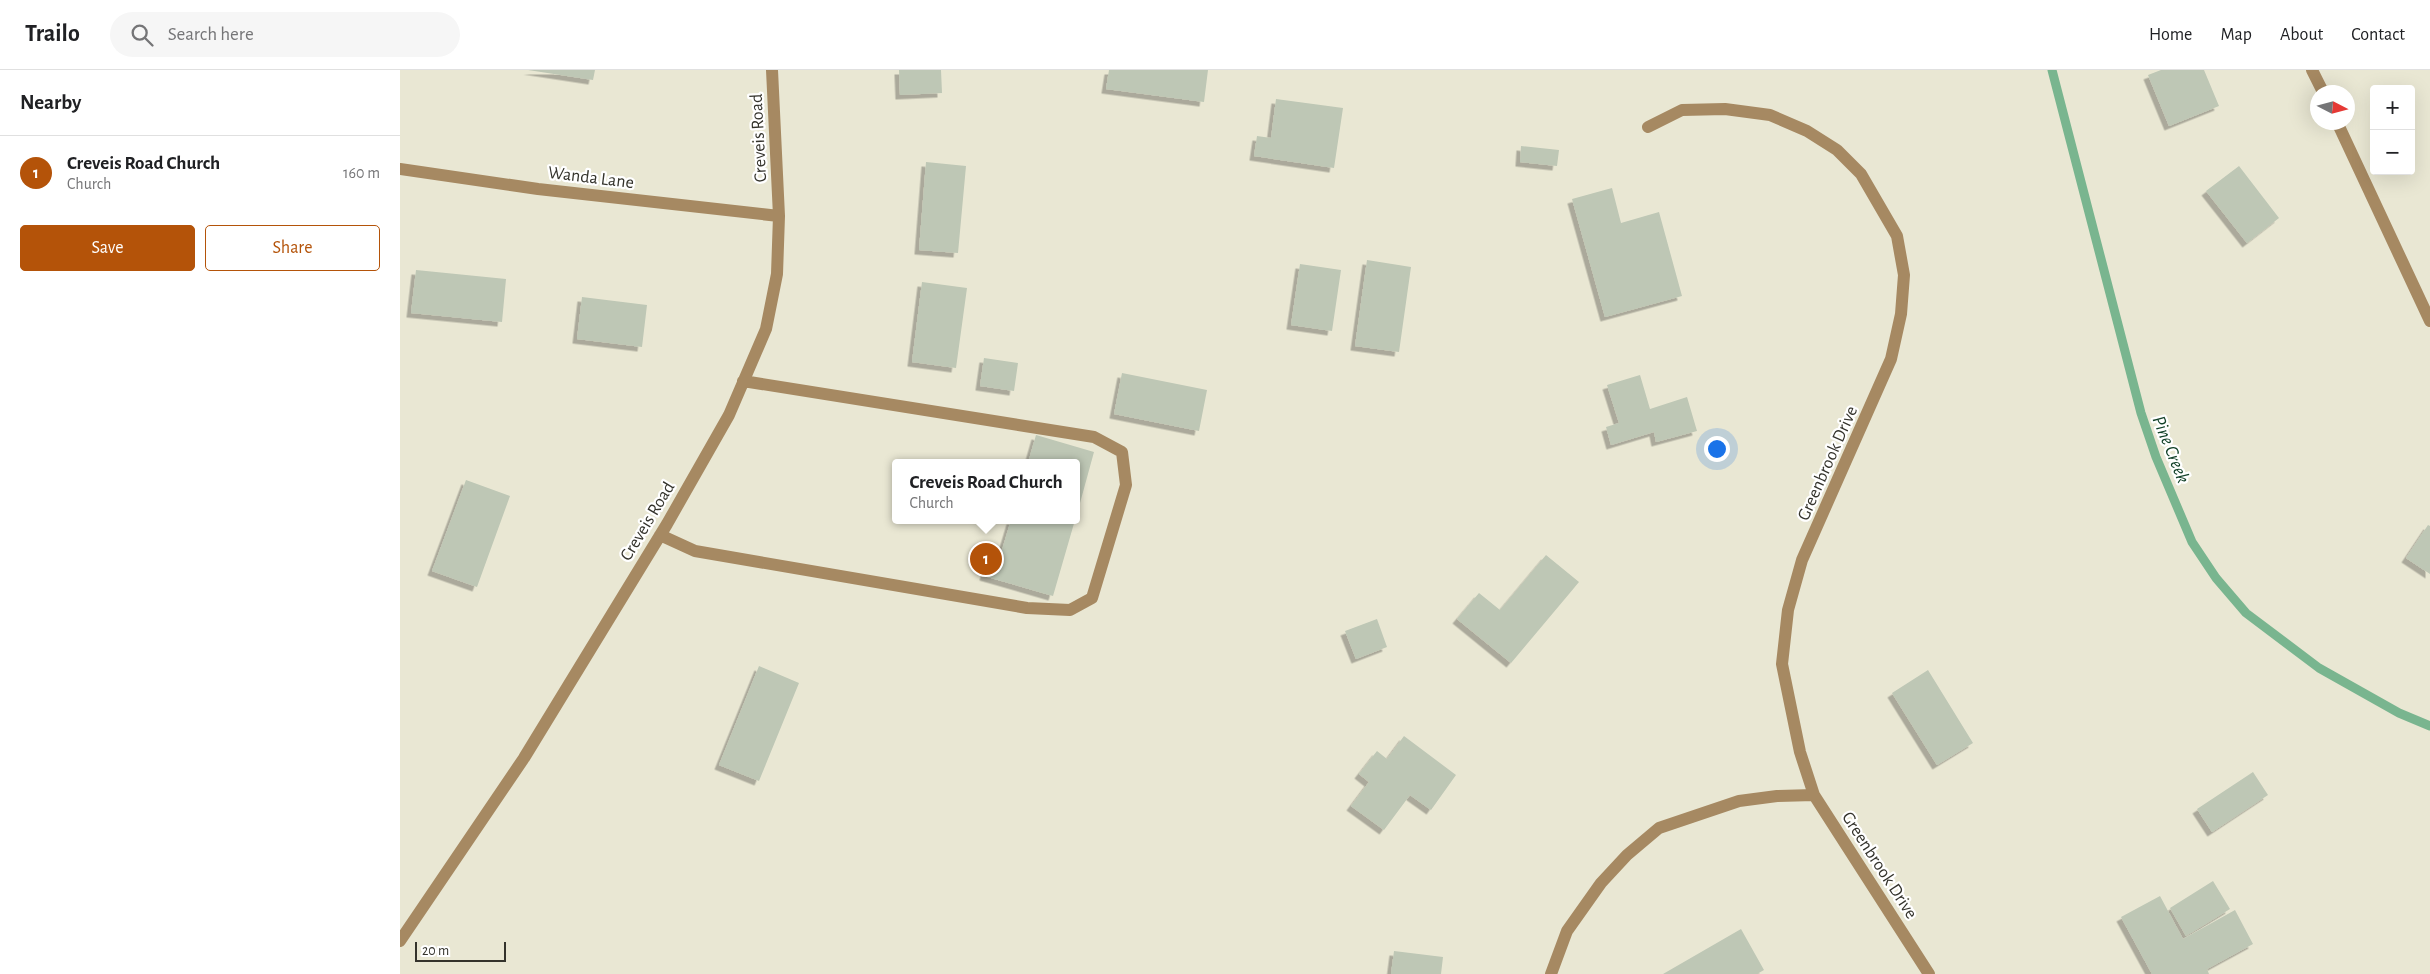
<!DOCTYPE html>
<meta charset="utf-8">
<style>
:root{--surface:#fff;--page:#f6f6f6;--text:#202124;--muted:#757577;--line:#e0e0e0;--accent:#b45309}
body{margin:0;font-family:"Alegreya Sans",sans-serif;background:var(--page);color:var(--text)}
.controls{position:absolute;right:15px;top:15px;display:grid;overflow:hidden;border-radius:5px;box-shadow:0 5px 20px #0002}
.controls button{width:45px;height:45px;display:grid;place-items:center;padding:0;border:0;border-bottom:1px solid var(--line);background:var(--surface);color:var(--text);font:25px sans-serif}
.compass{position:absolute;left:1910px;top:15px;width:45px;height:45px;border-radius:50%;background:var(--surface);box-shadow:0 5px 20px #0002;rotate:96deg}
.scale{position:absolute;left:15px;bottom:12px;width:91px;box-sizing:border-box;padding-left:5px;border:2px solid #34332c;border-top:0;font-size:14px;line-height:18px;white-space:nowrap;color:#34332c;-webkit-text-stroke:4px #fff;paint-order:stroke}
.you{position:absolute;left:1316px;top:378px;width:18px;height:18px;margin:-12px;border:4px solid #fff;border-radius:50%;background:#1a73e8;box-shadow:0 0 0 8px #1a73e833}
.badge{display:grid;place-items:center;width:32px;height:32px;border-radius:50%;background:var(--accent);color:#fff;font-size:16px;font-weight:700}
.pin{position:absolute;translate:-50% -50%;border:2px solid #fff;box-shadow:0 1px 5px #0006}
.popup{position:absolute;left:492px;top:389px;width:188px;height:65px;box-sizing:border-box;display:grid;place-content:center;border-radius:5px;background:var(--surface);filter:drop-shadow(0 1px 4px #0005);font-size:16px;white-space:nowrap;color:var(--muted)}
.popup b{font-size:19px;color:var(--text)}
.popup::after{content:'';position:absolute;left:50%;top:100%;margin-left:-10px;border:10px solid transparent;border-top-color:var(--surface)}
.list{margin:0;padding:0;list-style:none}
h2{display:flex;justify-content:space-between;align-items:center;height:65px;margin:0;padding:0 20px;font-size:21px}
h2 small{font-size:16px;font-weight:400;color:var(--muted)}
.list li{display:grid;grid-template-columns:32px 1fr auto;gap:15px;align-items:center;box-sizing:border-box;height:75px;padding:0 20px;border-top:1px solid var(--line)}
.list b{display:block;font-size:19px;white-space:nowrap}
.list p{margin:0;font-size:16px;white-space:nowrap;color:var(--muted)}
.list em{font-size:16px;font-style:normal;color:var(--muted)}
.actions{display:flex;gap:10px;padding:15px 20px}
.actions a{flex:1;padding:11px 0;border:1px solid var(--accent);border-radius:5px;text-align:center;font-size:18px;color:var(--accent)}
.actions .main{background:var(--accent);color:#fff}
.icon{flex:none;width:28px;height:28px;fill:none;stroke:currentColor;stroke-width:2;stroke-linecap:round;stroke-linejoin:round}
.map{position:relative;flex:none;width:2030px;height:904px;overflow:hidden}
header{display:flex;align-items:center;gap:30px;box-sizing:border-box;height:70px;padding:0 25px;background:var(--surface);border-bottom:1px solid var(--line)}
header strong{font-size:24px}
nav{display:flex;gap:28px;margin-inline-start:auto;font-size:18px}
.search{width:350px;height:45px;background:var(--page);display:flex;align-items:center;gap:12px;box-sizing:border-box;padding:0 18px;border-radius:28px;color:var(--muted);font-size:19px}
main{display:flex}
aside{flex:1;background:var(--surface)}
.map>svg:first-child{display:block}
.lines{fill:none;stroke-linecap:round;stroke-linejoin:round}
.stream{stroke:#79b58f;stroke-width:9}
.building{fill:#bec7b5;filter:url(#shadow)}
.minor{stroke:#a68962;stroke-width:12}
.labels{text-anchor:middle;stroke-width:4.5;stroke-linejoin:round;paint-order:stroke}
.street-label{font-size:18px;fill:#34332c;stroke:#fff}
.water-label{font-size:19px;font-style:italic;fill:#124128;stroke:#fff}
</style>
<header>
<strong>Trailo</strong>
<div class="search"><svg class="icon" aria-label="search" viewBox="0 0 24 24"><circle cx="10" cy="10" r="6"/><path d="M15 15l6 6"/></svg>Search here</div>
<nav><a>Home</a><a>Map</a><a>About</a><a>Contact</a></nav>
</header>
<main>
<aside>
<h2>Nearby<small></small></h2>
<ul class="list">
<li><span class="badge">1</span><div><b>Creveis Road Church</b><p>Church</p></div><em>160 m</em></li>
</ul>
<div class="actions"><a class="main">Save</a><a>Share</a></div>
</aside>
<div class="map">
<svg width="2030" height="904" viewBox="0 0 2030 904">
<defs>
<filter id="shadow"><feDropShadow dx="-4.5" dy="4.5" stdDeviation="0" flood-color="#0004"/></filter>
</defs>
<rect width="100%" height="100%" fill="#e9e7d3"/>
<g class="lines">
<path class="stream" d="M1652 0 1741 343 1756 387 1792 472 1816 508 1846 543 1919 598 1999 643 2030 656"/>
</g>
<path class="building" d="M128 0H195L193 10Z
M499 0H541L542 23 500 25Z
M709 0H808L804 32 706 19Z
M1761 0H1804L1819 36 1769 56 1748 5Z
M876 29 943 38 934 98 854 86 857 66 871 68Z
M1121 76 1159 80 1157 96 1120 92Z
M526 92 566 96 558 183 519 180Z
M1839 96 1879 148 1847 173 1806 121Z
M1212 118 1221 153 1259 142 1282 226 1205 247 1172 129Z
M967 190 1011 197 999 282 955 276Z
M900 194 941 200 932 261 891 255Z
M16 200 106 209 102 252 11 243Z
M522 212 567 218 556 298 512 292Z
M182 227 247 235 242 277 177 269Z
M584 288 618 293 614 321 580 316Z
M722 303 807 320 799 361 714 344Z
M1240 305 1250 339 1287 327 1297 361 1256 372 1254 362 1211 375 1206 357 1219 353 1207 315Z
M636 365 694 382 677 444 676 393H628Z
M66 410 110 426 77 517 32 501Z
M611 450H675L653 526 584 506 592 477 602 480Z
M2028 455 2030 456V504L2006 488Z
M1146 485 1179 512 1111 593 1057 549 1079 523 1100 540Z
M977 549 987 577 956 589 945 561Z
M359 596 399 613 359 711 319 695Z
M1528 600 1573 673 1537 695 1492 623Z
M1004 666 1056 705 1031 740 1010 725 984 760 951 736 969 712 959 704 977 681 987 689Z
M1853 702 1868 725 1812 762 1797 739Z
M1813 811 1830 839 1786 866 1770 838Z
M1760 826 1783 869 1835 840 1853 874 1807 899 1809 904H1752L1721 847Z
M1341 859 1364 900 1357 904H1263Z
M994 881 1043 887 1041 904H991Z"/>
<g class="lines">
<path class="minor" d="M1912 0 1923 22
M1937 52 2030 251
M1248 57 1282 40 1325 39 1370 45 1407 61 1437 80 1461 104 1497 166 1504 205 1501 244 1491 289 1402 490 1388 540 1382 594 1400 682 1414 725 1529 904
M0 99 138 119 379 146
M260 465 295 481 627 538 670 540 692 528 726 415 722 382 694 367 343 311
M0 871 124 688 267 454 329 345 366 259 377 204 379 146 372 0
M1151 904 1167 861 1201 813 1227 785 1259 758 1339 731 1377 726 1414 725"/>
</g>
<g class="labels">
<g class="street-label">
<text transform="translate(358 68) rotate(-93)" y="6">Creveis Road</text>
<text transform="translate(191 107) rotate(7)" y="6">Wanda Lane</text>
<text transform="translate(1427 393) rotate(-66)" y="6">Greenbrook Drive</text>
<text transform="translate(247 451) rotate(-59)" y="6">Creveis Road</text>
<text transform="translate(1480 795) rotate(57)" y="6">Greenbrook Drive</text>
</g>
<g class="water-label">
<text transform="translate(1772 379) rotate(68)" y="7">Pine Creek</text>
</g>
</g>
</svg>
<div class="controls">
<button>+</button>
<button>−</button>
</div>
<svg class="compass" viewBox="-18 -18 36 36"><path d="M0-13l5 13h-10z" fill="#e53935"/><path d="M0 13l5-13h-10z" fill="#757577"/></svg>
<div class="scale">20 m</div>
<div class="you"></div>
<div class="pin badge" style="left:586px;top:489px">1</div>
<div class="popup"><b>Creveis Road Church</b>Church</div>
</div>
</main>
